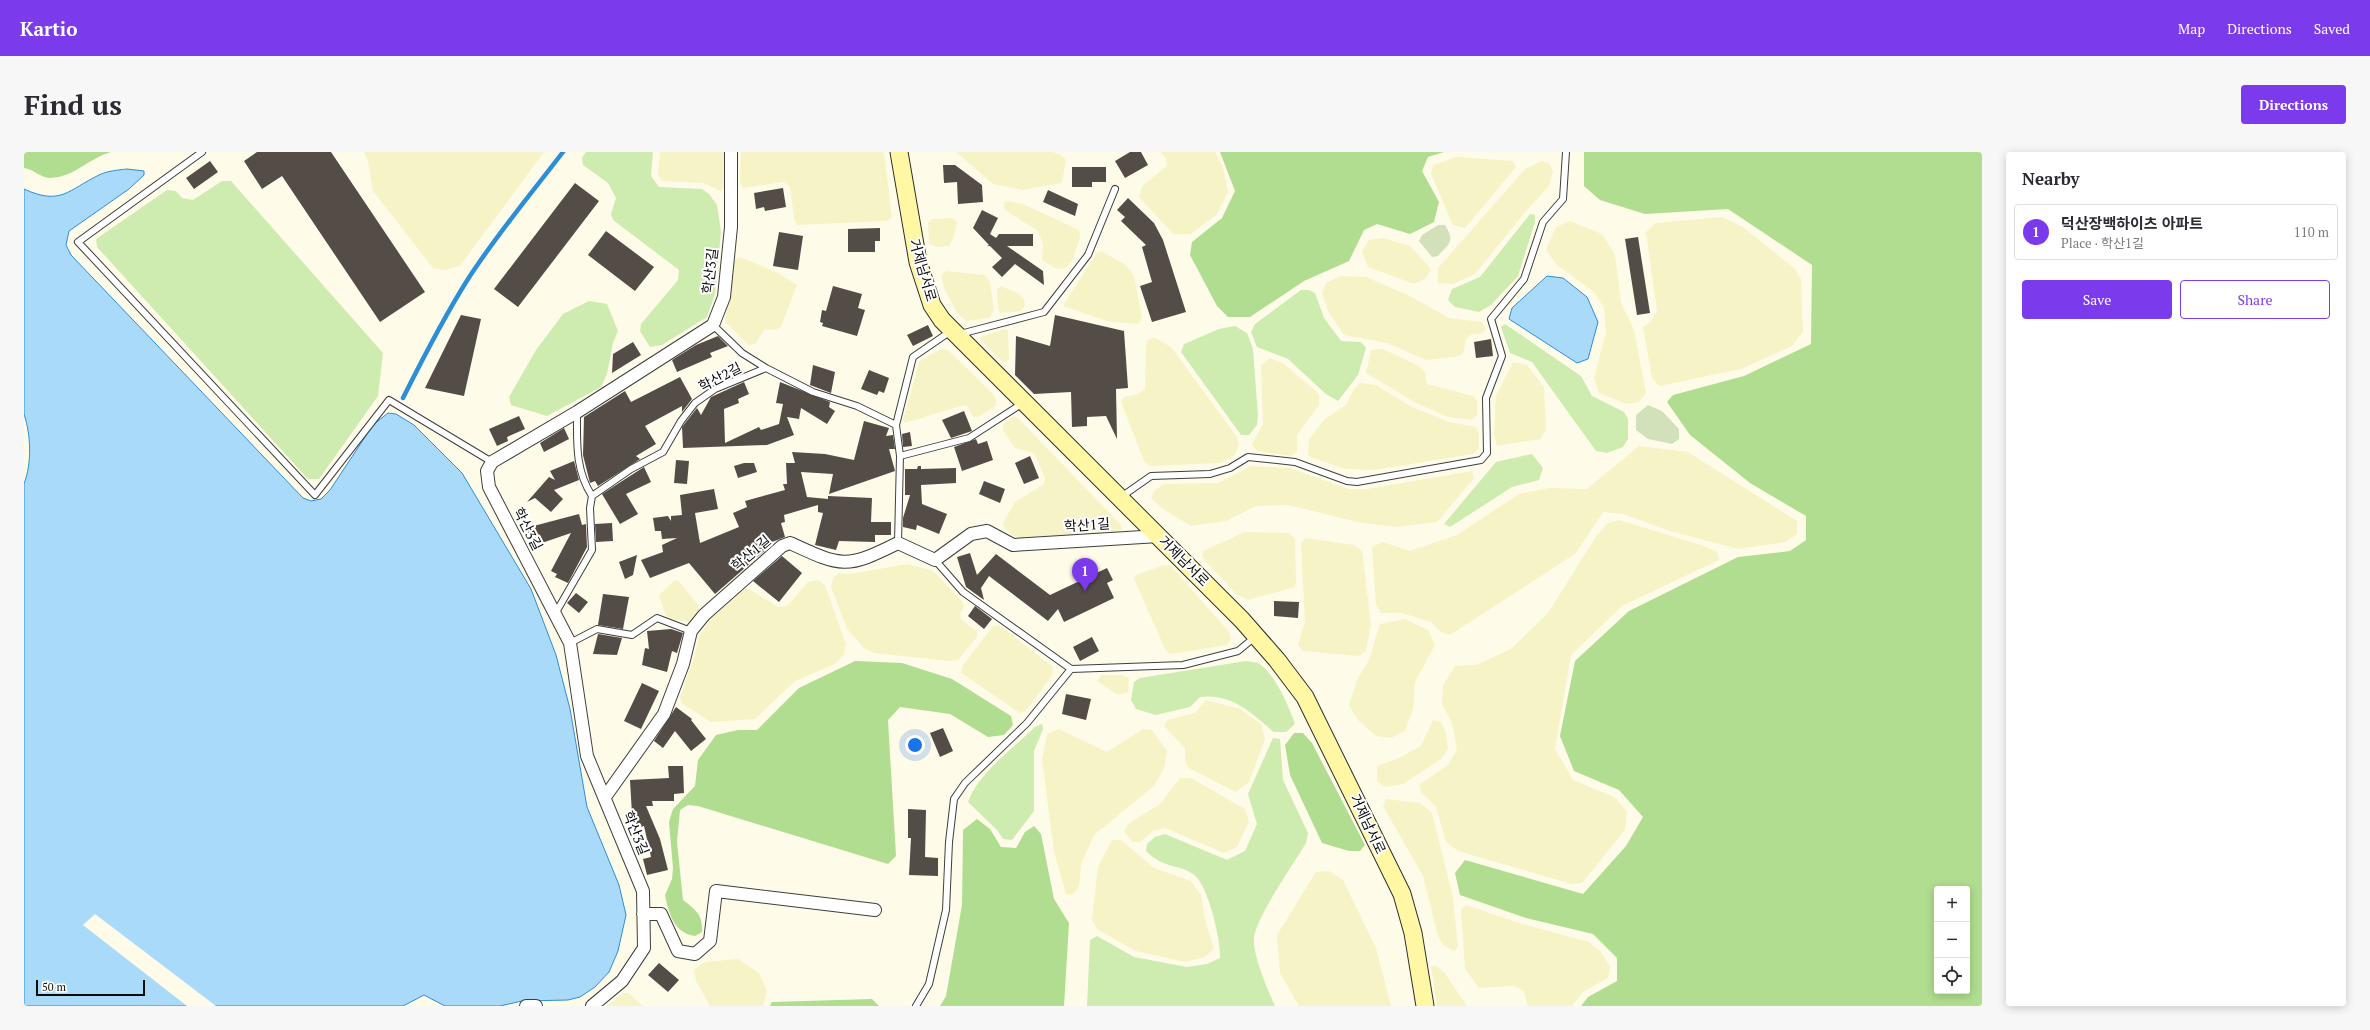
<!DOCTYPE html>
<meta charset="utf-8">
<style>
:root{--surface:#fff;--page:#f7f7f7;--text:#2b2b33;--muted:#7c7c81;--line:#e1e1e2;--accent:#7c3aed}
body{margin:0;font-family:"PT Serif","Noto Sans KR",serif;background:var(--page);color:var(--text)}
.controls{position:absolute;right:12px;bottom:12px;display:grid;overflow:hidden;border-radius:4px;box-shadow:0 2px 10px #0003}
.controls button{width:36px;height:36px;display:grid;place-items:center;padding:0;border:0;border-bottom:1px solid var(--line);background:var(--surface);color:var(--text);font:20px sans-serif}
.scale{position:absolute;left:12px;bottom:10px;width:109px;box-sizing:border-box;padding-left:4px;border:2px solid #0b0b0b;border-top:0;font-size:11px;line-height:14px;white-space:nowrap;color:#0b0b0b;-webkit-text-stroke:3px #fff;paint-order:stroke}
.you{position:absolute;left:891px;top:593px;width:14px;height:14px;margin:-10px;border:3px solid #fff;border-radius:50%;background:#1a73e8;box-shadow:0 0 0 6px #1a73e833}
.badge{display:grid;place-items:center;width:26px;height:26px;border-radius:50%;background:var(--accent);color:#fff;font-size:13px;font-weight:700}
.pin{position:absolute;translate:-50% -33px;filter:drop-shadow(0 1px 2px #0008)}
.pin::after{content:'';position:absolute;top:21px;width:14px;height:12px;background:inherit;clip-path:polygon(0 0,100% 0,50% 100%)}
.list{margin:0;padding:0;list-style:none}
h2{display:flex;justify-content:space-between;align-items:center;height:52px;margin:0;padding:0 16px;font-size:17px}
h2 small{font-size:13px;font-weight:400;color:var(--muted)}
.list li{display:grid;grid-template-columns:26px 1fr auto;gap:12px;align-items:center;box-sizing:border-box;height:56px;margin:0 8px 8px;padding:0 8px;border:1px solid var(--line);border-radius:4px}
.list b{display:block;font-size:15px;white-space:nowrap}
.list p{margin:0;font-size:13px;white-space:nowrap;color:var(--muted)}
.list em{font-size:13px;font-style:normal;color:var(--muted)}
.actions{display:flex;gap:8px;padding:12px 16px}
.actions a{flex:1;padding:9px 0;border:1px solid var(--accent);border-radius:4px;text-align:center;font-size:14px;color:var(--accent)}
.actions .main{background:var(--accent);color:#fff}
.icon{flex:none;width:22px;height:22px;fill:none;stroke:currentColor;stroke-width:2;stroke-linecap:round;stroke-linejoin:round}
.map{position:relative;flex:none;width:1958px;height:854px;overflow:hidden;border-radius:4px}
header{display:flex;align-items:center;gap:24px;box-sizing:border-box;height:56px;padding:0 20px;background:var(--accent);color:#fff}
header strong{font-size:19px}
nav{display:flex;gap:22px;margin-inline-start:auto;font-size:14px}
.intro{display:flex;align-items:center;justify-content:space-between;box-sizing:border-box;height:96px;padding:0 24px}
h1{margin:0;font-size:28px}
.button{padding:10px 18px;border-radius:4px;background:var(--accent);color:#fff;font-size:14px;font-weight:700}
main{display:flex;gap:24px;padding:0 24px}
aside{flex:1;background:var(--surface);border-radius:4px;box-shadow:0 2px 10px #0003}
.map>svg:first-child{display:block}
.farmland{fill:#f6f3c7}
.green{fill:#ceebb0}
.forest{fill:#b0dd8f;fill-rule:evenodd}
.cemetery{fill:#d3e1ba}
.water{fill:#aadafa;stroke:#2c8ed6}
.pier{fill:#fffbe9}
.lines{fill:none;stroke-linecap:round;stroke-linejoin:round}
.stream{stroke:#2c8ed6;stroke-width:4.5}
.building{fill:#544c47}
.service-casing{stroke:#3e3e3e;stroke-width:8}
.minor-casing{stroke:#3e3e3e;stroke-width:14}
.secondary-casing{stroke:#2d2d2d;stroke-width:19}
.service{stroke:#fff;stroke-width:6}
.minor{stroke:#fff;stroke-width:12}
.secondary{stroke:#fff7a4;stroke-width:17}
.labels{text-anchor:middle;stroke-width:4;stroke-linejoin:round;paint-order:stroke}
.street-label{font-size:14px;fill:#0b0b0b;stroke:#fff}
</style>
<header>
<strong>Kartio</strong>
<nav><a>Map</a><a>Directions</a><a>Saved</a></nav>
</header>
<div class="intro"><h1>Find us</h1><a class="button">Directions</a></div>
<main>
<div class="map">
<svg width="1958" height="854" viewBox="0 0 1958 854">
<rect width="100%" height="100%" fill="#fffbe9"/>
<path class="farmland" d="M340 0H520L436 114 421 118 409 116 349 39 344 9Z
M636 0H701L700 35 697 39 679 31 638 29 634 23Z
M717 0H860L868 65 863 69 773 73 770 67 766 34 759 30 719 36 716 31Z
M932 0H1029L1037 3 1042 8 1038 31 998 38 969 32Z
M1136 0H1191L1199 16 1204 40 1193 62 1167 82H1149L1115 45 1118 34 1143 14 1142 6Z
M1432 5 1489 9 1492 15 1441 76 1429 73 1407 22 1409 13Z
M1517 9 1525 11 1529 20 1525 34 1502 59 1451 122 1429 132 1414 131V116L1501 17Z
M984 49 999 52 1055 78 1056 86 1048 109 1041 117 1031 116 1018 108 1019 92 1014 79 981 58 980 51Z
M1698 65 1719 75 1770 116 1777 127 1779 180 1768 194 1717 217 1635 234 1628 226 1619 175 1626 170 1633 159 1622 80 1631 71Z
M928 66 933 70 929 87 925 94 913 95 905 92 904 71 908 67Z
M1546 69 1578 82 1591 103 1597 151 1610 178 1622 241 1615 250 1602 252 1575 241 1570 226 1582 180 1580 156 1570 140 1533 113 1522 98 1532 75Z
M1359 86 1386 94 1407 117 1402 126 1390 132 1344 115 1338 99 1345 88Z
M1077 99 1102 113 1110 124 1118 165 1114 172 1083 169 1039 154 1072 102Z
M716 105 754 121 773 133 757 175 751 178 741 177 731 192 724 193 701 169 711 108Z
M922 119 961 123 966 130 970 158 965 166 942 169 933 161 920 136 917 123Z
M1317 124 1342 125 1384 143 1425 166 1458 170 1462 177 1459 181 1448 182 1442 187 1439 202 1432 205 1402 208 1363 191 1320 183 1305 161 1298 141 1302 131Z
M977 134 995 142 1000 147 1001 153 997 159 976 161 974 156 973 138Z
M980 177 984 178 985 208 979 210 957 188V185Z
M1131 186 1147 195 1213 285 1215 293 1210 304 1196 311 1127 314 1121 311 1097 250 1100 245 1114 242 1121 237 1122 195 1123 188Z
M918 197 924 198 968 241 972 247V254L954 265H949L944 255 940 253 881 271 879 268 895 210 907 202Z
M1359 197 1395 214 1401 220 1403 232 1449 244 1453 249V263L1448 268 1424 265 1392 251 1342 221 1347 198Z
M1246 206 1260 212 1295 242V253L1273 283V300L1267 304 1233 299 1228 292 1239 272 1237 213Z
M1489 210 1503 213 1520 235 1522 278 1516 287 1473 294 1470 283 1472 244Z
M1336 231 1352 233 1388 255 1425 270 1452 275 1455 281V297L1449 302 1350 318 1321 317 1284 304 1285 287 1301 267 1322 253 1330 237Z
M990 264 994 266 1097 373 1098 377 1094 380 995 386 989 384 980 375 979 371 991 350 1020 332 1021 326 1010 301 991 296 979 278V272Z
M1615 294 1664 300 1773 369V382L1762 390 1714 397 1646 379 1599 362 1579 360 1551 402 1426 483 1417 480 1407 470 1378 461H1357L1352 452 1348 395 1359 390 1386 399 1433 383 1495 342 1525 336 1563 337Z
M1227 314 1266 316 1324 337H1343L1448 319 1450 326 1413 370 1373 375 1338 371 1264 353 1232 354 1202 369 1167 374 1139 357 1127 346 1130 339 1139 332 1194 331Z
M1595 368 1680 394 1694 400 1695 408 1598 454 1547 503 1531 597 1549 628 1590 645 1603 659 1601 678 1558 731 1548 732 1434 699 1422 690 1412 655 1397 640 1396 632 1424 613 1433 598 1428 571 1418 552 1419 533 1431 514 1452 513 1487 497 1524 461 1573 383 1584 371Z
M1221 380 1265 381 1271 387 1272 429 1271 435 1224 448 1212 442 1178 405 1179 399Z
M1281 386 1330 393 1338 399 1347 473 1342 499 1335 504 1278 499 1274 493 1281 469 1277 391Z
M884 412 909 419 938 449 940 455 936 461 937 467 953 480V485L934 508 924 509 850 501 840 496 823 477 807 435 809 426 815 421 826 422Z
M1140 413 1147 414 1206 481 1207 488 1203 493 1147 502 1142 499 1110 427 1112 423Z
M651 428 655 429 674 453 675 458 665 470 646 467 642 463 636 447 635 443Z
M794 428 801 433 822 492 820 502 811 512 771 529 731 567 687 570 657 551 656 545 670 506 675 484 685 469 720 437H725L754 455 763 454 784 430Z
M1381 467 1404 478 1411 493 1391 530 1389 557 1381 579 1367 586 1352 584 1334 568 1325 554 1333 528 1345 508 1356 472Z
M975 473 1029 515 1028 523 1002 559 996 561 937 521 939 513 969 474Z
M1078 523H1097L1105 526 1104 540 1094 543 1073 529Z
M1182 548 1216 557 1237 572 1241 587 1225 630 1212 640 1165 616 1161 609V596L1140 574 1143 568 1171 561Z
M1409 568 1417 570 1422 581 1424 597 1417 607 1379 632 1361 635 1353 629V614L1375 606 1397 594Z
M1035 577 1083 600 1119 577 1128 578 1143 599 1140 617 1130 634 1070 683 1057 712 1055 735 1048 743 1042 742 1030 700 1018 608 1023 582Z
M1156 626H1167L1221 657 1225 670 1213 695 1200 701 1141 676 1129 679 1116 690H1108L1100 679 1104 672 1136 652Z
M1362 647 1396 651 1408 661 1429 746 1434 795 1430 799 1419 793 1414 784 1399 724 1359 654Z
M1088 688H1097L1130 716 1167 729 1177 743 1181 767 1190 797 1181 805 1161 810 1112 799 1073 777 1068 768 1074 715Z
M1305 719 1319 728 1352 796 1367 854H1275L1256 821 1253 783 1292 720Z
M1442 753 1498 772 1565 790 1577 800 1586 815 1584 826 1559 840 1548 854H1504L1500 839 1490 834 1455 836 1441 817 1437 758Z
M714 807 735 821 743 839 739 854H686L672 829 670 818 681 810Z
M1407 814H1412L1420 820 1443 854H1413Z
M600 841H605L619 854H583Z"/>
<path class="green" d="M562 0H629L627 24 635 35 678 37 685 42 693 53 697 80 691 142 683 165 638 193 626 195 616 179 617 172 654 128 655 118 589 68 587 62 592 46 584 31 559 13 558 6Z
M198 29H207L359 201 354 244 295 327H284L73 95 72 87 143 38 152 39 158 46 169 48Z
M1506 62 1511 63V70L1494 124 1467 153 1455 160 1431 155 1424 148 1428 137 1456 125Z
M1277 138H1285L1291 141 1300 166 1317 189 1337 190 1342 196 1334 223 1314 249 1302 242 1264 207 1233 195 1227 180 1231 172Z
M565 149 583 152 594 179 589 191 583 222 577 235 523 264 487 253 485 245 512 198 539 162Z
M1481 172 1557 224 1568 244 1600 260 1604 267V287L1599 295 1583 301 1572 299 1508 210 1486 201 1477 175Z
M1211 174 1223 181 1229 197 1234 264 1233 273 1225 283H1217L1157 200 1160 192 1195 177Z
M1508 302 1519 316 1515 328 1488 335 1426 375 1420 372 1472 310Z
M1222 509C1226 510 1231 510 1234 511 1251 521 1265 555 1271 572L1262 580H1250C1227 561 1208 541 1176 545L1166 555 1132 563 1112 557 1107 548 1110 530 1116 526Z
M1018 572 1019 577 1010 599V659L988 688 979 687 973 678 944 650C953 623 990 595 1011 575Z
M1249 586 1256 587 1259 628 1284 681 1282 691C1271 710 1230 768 1230 787 1229 804 1244 838 1251 854H1063L1066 788 1073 784 1110 805 1163 815 1183 812 1196 806C1197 789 1184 731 1169 722 1152 711 1140 717 1122 699L1123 692 1131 685 1141 682 1203 708 1221 699 1233 672 1224 642Z"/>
<path class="forest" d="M0 0H87C63 7 51 25 26 26 17 26 9 17 0 16Z
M1196 0H1420L1404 5 1398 19 1415 50 1410 70 1386 82 1353 72 1340 78 1325 109 1280 129 1226 165H1204L1193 154 1166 103 1168 90 1198 66 1211 39Z
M1560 0H1958V854H1557L1564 845 1593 829V806L1569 782 1502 766 1436 743 1431 721 1441 708 1559 742 1602 694 1619 665 1595 638 1550 619 1536 584 1551 509 1605 459 1714 405 1766 399 1782 388V364L1726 331 1666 283 1643 250 1649 243 1720 224 1787 192 1788 113 1704 57 1621 62 1576 48 1560 34ZM1913 737H1943V839H1913Z
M831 509 878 511 928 527 987 564 989 573 980 583 964 585 926 562 876 555 864 568 872 704 864 712 674 654 664 653 656 658 653 690 659 748C672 758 679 763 678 780L671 784C650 781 645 762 641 743L648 727 649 716 645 670 649 657 671 634 674 608 692 583 714 578H733L775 536Z
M1270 581H1279L1288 591 1341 693 1336 699H1325L1298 691 1266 623 1261 593Z
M953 667 966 677 977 695 992 696 1001 680 1010 674 1017 682 1030 747 1045 771 1040 854H916L922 844 938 753 939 678Z
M848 847 855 854H746L748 850Z"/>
<path class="cemetery" d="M1414 73H1421C1431 89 1426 91 1414 104L1408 105 1395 89 1398 83Z
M1624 253 1638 259 1655 277V287L1648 292 1624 287 1612 278V263Z"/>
<path class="water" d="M103 17 120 19V23L105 37 45 79 42 93 47 103 279 346 287 349 297 347 306 338 349 273 364 261 372 262 390 273 438 321 507 437 532 503 546 557 563 655 595 733 602 763 594 799 585 820 571 835 556 845 544 848 498 849 476 854H421L400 843 379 854H0V332C8 311 7 283 0 262V37C37 54 44 38 75 23 83 19 94 18 103 17Z
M1523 124 1539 126 1563 145 1574 170 1564 207 1553 211 1485 167 1488 156Z"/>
<path class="pier" d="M71 762 192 854H163L59 773Z"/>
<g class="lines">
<path class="stream" d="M379 246C399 206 420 165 444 127 473 82 507 42 539 0"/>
</g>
<path class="building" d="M233 0H307L401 140 356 170 258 24 238 37 220 9Z
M1106 0H1117L1124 13 1101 26 1091 9Z
M186 9 194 20 170 37 162 26Z
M919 13H931L958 33 959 50 934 52 933 30 920 31Z
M1048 15H1082V30H1068V35H1048Z
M551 31 575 49 494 155 470 137Z
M759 36 762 55 741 59 740 55 732 57 730 41Z
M1024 38 1054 52 1051 64 1019 50Z
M1104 46 1130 71 1139 88 1162 160 1128 170 1116 134 1128 130 1118 95 1122 93 1097 69 1101 65 1093 58Z
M958 58 974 66 966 82 972 86 975 82H1009V94H983L1019 119 1020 133 991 112 978 125 968 115 978 106 966 94H963L965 93 949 76Z
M856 76V89H851V100H824V77Z
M582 79 630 115 611 139 564 103Z
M755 80 779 84 774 118 749 114Z
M1614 85 1626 161 1613 163 1601 87Z
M809 134 838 142 834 156 841 158 833 184 798 174 799 171 796 170 798 158 802 159Z
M437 163 457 167 440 244 401 236Z
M1031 163 1100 179 1104 236 1092 237 1093 287 1082 264 1063 265V274L1048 275 1047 240 1010 242 991 223 992 184 1026 194Z
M904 173 909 184 889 194 883 183Z
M694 184 704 194 686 201 688 205 653 220 648 208 672 193Z
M1467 187 1469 204 1452 206 1450 190Z
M609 190 617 203 588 221 589 202Z
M789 213 811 220 807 241 786 233Z
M845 218 865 226 860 241 855 239 853 243 837 237Z
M656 225 668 247 658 260V254L621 274 632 292 612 304 616 307 574 334 571 329 566 331 559 303 560 265 601 239 607 250Z
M720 230 725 242 714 247 715 251 700 257 701 291 735 275 737 278 755 272 759 252 752 251 756 230 806 250 805 255 811 259 803 272 777 256 775 267 763 265 770 283 743 293 659 296 658 275 673 256 677 263 687 245Z
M940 259 948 279 927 286 918 268Z
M495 264 501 277 483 285 484 289 473 294 465 277Z
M840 269 865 276 862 284 869 283 871 297H865L871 319 805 342 809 322 777 320 783 345 804 347V344L848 346 847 370H867V383H851V390L815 389 812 398 791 393 799 361 794 360V353L760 363 761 370 757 371 761 385 743 392 746 394 691 442 665 411 626 426 617 408 639 400 638 393 653 386 638 387 637 379H631L629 366 644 364 647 369V364L658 363 656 343 690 337 694 357 671 361 676 391 715 375 709 361 723 355 721 349 761 338 759 332H763L762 311H771L768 300 801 302 830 308Z
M540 276 545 287 520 300 516 291Z
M886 280 888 294 879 295 878 282Z
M952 287 954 292 963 289 969 308 938 319 930 295Z
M1006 304 1015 326 1000 332 991 311Z
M652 308 665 309 663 332 650 331Z
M550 309 555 328 530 338 539 347 527 360 511 346 503 350 525 325 531 328 526 319Z
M720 311H730L733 320 714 326 710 314Z
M894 314H897V317L932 316V331L897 333 898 352 923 362 915 382 893 373 892 378 879 375V366L886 343H881V317H893Z
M620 315 627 330 602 342 614 362 596 372 578 342Z
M960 329 981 337 976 351 955 342Z
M555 362 558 373 562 372 563 395 544 431 531 425 533 422 527 419 547 381 509 394 502 376Z
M588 371 589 389 572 390 571 372Z
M946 401 953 423 972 402 1026 443 1083 416 1089 428 1083 431 1090 446 1040 470 1034 457 1024 469 965 424 957 436 960 448 942 435 933 405Z
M613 403 609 423 601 427 595 410Z
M758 404 778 421 755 450 729 429Z
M552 441 564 450 555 461 543 451Z
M579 442 605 445 599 477 574 473Z
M1250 449 1275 450 1274 466 1250 464Z
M951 454 968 467 960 477 944 464Z
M647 477 659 481 653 501 648 499 643 520 618 513 621 496 625 497 623 479Z
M574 482 598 486 593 503 569 502Z
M1068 485 1075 499 1056 509 1049 495Z
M618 531 635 539 617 577 600 569Z
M1042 542 1067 547 1062 568 1038 562Z
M652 555 668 567 667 568 682 587 667 599 651 579 639 596 630 589Z
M919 576 929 599 916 605 906 581Z
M644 614H659L660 641 650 642V649H628L629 654H622L636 687 644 718 623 723 619 707 627 705 620 674 613 676 608 662 606 628 645 626Z
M884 657 902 658 901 705 914 706V724L885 723 887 686H884Z
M635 811 655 828 644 840 624 823Z"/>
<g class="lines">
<defs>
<path id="service" d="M178 0 54 90 291 343 365 248 468 310
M689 173 718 201 742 216
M936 182 1020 160 1064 103 1091 37
M553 260C553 290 551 318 568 344
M872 273 876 304 874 391
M876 304 945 286 999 251
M1097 345 1127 324 1186 322 1206 316 1224 305 1271 310 1323 329 1333 330 1457 308 1463 301 1462 246 1478 204 1467 167 1500 127 1519 70 1539 47 1542 0
M911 408 939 440 1047 517
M531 462 568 398 566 356 568 344 607 317 639 300 657 269 671 251 691 237 742 216 789 240 833 254 872 273 889 205 927 179
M546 491 573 477 608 483 633 466 667 479
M892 854 905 832 922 758 925 690 930 647 941 631 1003 571 1047 517 1159 513 1214 499 1231 485"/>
<path id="minor" d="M581 645 640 562 659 512 667 479 680 463 758 394 766 391C818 415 822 417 874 391L911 408 947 382 963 379 989 393 1135 384
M619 762H637L654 799 671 802 686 789 692 739 851 758
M502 854H512
M568 854 598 829 620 796 619 739 563 604 546 491 465 335 463 319 468 310 553 260 689 173 700 145 707 75V0"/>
<path id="secondary" d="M875 0 894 110 908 153 918 168 1218 468 1253 508 1281 545 1378 742 1389 781 1401 854"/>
</defs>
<use href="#service" class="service-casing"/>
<use href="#minor" class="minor-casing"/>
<use href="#secondary" class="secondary-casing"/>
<use href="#service" class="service"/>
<use href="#minor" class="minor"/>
<use href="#secondary" class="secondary"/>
</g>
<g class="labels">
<g class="street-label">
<text transform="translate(899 118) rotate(74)" y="5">거제남서로</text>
<text transform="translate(686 119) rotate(-83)" y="5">학산3길</text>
<text transform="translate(696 225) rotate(-27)" y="5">학산2길</text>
<text transform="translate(1063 373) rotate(-4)" y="5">학산1길</text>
<text transform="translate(504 377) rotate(63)" y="5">학산3길</text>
<text transform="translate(727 401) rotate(-40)" y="5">학산1길</text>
<text transform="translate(1160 409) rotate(45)" y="5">거제남서로</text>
<text transform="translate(1344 672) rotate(65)" y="5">거제남서로</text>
<text transform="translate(612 681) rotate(68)" y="5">학산3길</text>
</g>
</g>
</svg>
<div class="controls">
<button>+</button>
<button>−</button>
<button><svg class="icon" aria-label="locate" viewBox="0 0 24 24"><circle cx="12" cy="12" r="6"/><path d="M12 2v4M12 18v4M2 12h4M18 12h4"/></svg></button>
</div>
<div class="scale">50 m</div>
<div class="you"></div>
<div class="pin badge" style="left:1061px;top:439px">1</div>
</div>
<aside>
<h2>Nearby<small></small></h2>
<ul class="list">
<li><span class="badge">1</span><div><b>덕산장백하이츠 아파트</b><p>Place · 학산1길</p></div><em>110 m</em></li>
</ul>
<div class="actions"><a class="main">Save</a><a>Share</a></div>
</aside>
</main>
